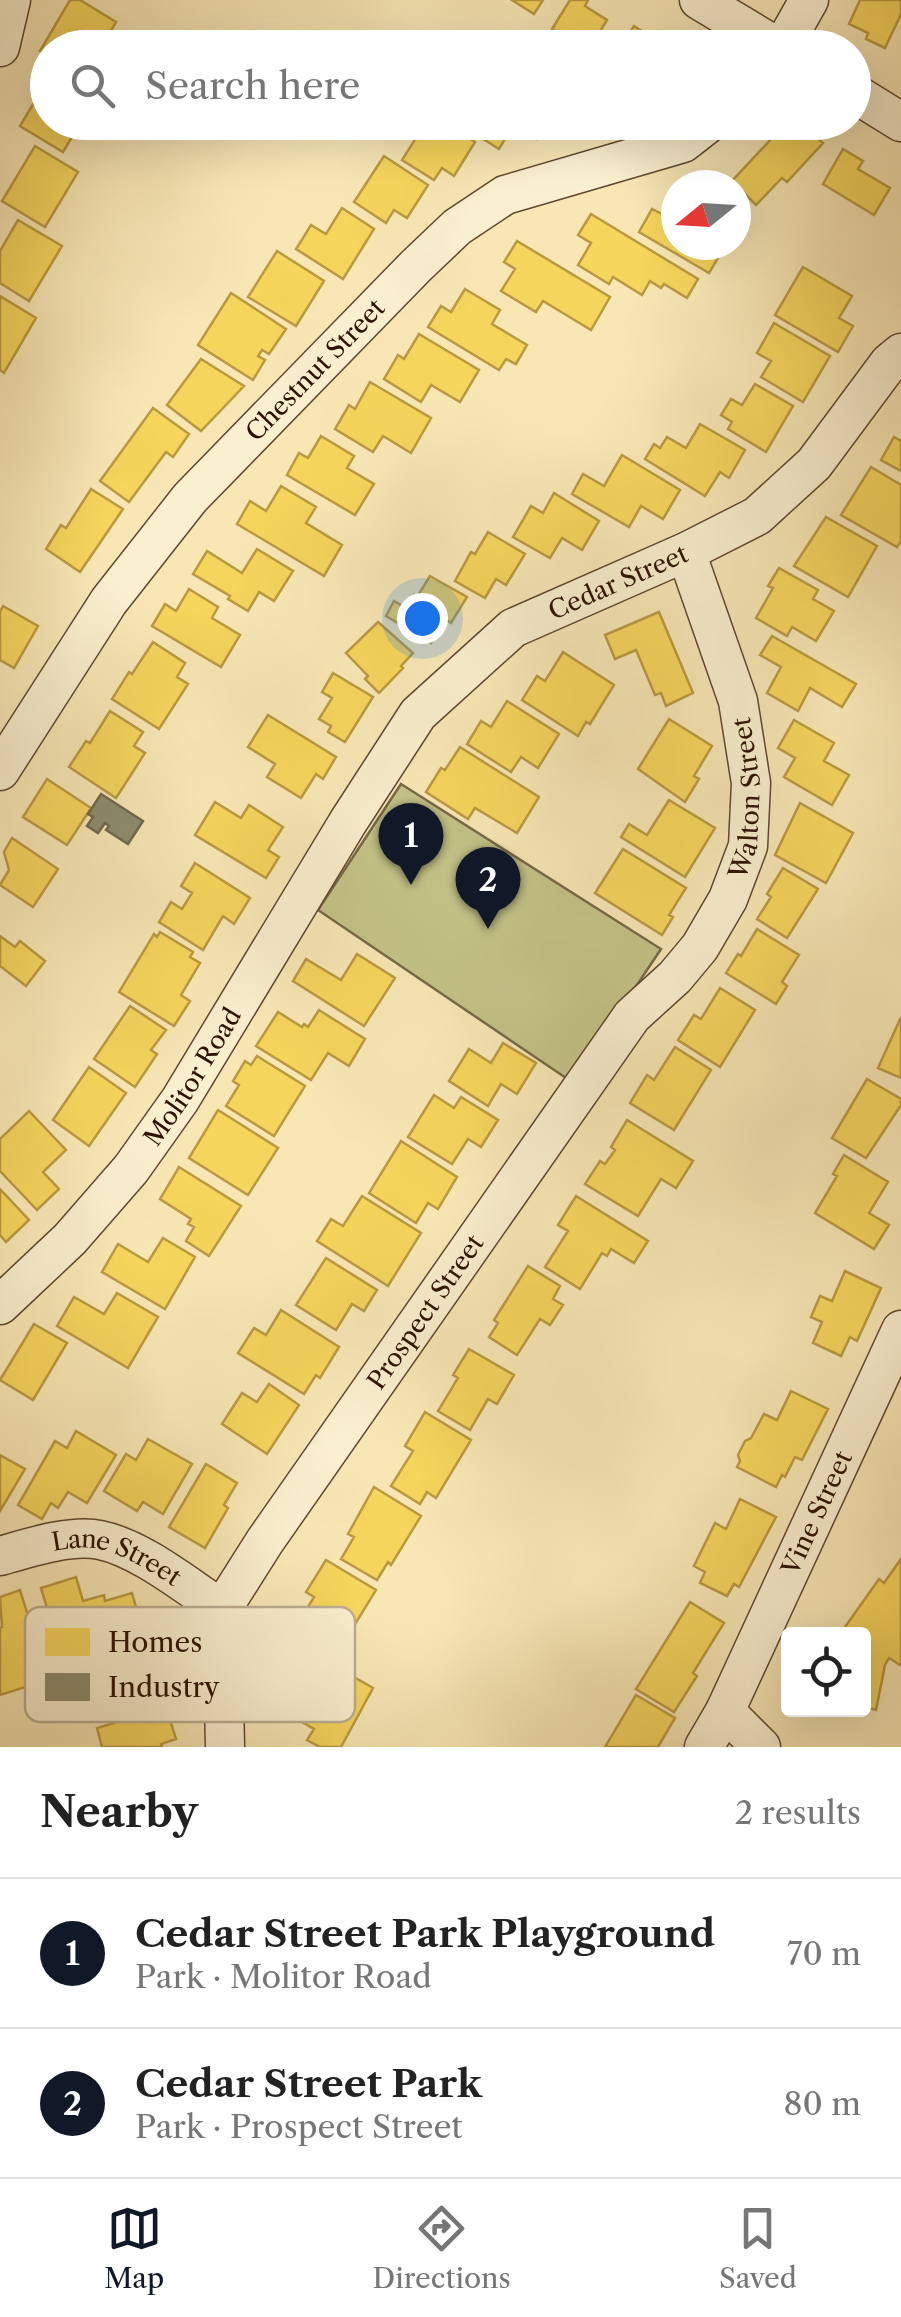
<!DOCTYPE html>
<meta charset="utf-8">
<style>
:root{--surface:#fff;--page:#f6f6f6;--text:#222;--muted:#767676;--line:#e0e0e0;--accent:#111827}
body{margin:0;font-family:"Libre Caslon Text",serif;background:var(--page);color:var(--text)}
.controls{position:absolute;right:30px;bottom:30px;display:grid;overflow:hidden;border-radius:10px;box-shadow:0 10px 40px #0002}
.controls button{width:90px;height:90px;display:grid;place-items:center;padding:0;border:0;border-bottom:2px solid var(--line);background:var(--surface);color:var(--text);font:50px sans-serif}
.compass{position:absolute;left:661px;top:170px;width:90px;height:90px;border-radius:50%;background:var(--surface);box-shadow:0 10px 40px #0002;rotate:252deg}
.you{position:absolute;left:422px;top:618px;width:35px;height:35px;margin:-25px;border:8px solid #fff;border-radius:50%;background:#1a73e8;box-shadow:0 0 0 15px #1a73e833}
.badge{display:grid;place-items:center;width:65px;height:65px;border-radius:50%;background:var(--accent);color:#fff;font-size:32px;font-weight:700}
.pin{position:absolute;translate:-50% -82px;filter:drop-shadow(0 2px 5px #0008)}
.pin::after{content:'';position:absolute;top:52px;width:35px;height:30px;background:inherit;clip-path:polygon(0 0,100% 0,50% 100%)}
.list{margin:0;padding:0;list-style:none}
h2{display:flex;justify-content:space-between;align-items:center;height:130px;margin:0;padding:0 40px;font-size:42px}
h2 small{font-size:32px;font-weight:400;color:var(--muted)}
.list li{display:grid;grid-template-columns:65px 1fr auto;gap:30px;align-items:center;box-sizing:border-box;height:150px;padding:0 40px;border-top:2px solid var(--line)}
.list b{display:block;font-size:38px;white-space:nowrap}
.list p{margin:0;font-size:32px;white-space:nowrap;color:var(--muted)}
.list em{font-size:32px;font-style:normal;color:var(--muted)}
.icon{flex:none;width:55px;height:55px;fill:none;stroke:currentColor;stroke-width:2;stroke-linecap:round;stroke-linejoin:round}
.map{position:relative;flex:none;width:901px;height:1747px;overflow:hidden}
.search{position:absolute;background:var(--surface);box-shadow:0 10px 40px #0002;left:30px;right:30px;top:30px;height:110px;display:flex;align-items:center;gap:25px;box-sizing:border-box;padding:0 35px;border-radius:55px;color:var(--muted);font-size:38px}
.sheet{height:430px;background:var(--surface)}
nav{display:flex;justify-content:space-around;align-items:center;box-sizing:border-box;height:140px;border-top:2px solid var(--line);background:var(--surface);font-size:28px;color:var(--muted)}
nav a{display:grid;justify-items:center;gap:5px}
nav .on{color:var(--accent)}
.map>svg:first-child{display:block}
.green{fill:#c4c388;stroke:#786a46;stroke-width:2.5}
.homes{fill:#f6d55c;stroke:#ba9a41;stroke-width:2.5}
.industry{fill:#8c8c6e;stroke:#70674e;stroke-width:2.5}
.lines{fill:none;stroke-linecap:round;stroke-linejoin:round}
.minor-casing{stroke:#604730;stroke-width:41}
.minor{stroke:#faefcf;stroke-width:38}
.labels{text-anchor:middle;stroke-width:10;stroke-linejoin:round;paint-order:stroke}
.street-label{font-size:25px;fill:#2d1203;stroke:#faefcf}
.key{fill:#faefcf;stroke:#bcad92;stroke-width:2.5}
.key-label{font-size:28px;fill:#2d1203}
</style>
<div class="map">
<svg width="901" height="1747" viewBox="0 0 901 1747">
<rect width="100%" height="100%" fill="#f8e7b5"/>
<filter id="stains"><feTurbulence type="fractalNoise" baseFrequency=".002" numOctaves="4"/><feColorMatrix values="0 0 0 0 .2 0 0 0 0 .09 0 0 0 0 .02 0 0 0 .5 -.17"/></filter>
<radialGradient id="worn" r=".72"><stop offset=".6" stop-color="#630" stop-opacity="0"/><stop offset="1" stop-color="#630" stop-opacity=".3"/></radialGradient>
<path class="green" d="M401 784 661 949 572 1082 318 910Z"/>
<path class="homes" d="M70 0H80L116 22 101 48H48V55L40 51Z
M512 0H543L534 14Z
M570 0H588L585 6 607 20 590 48H570L573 43 552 29Z
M860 0H901V14L885 48 866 39 868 33 849 24Z
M634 26 668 48H620Z
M48 79V122H81L63 152 20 126Z
M426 122H445L475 142 454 176 442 168 434 180 402 160Z
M548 122 537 139 514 124 499 149 466 128 469 122Z
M787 122H796L802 129 805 126 823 143 787 182 782 178 756 205 732 181Z
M35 146 78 172 45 227 2 201Z
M843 149 863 161 858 169 890 188 874 215 823 184Z
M384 156 428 185 407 218 394 210 386 223 354 202Z
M676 192V245H726L709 273 639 232 652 209 662 214Z
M342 208 374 229 343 279 296 249 311 225 326 234Z
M591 214 698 279 687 298 664 284 661 288 650 281 642 295 613 277 609 284 578 265 591 243 578 235Z
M18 220 62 246 29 301 0 283V251Z
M517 241 610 297 591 330 543 301 536 312 501 291 515 269 504 262Z
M277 251 324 281 296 326 248 297Z
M803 267 852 296 839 318 853 326 838 352 775 315Z
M465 289 500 310 492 324 527 345 516 364 506 359 499 370 428 327 441 306 451 312Z
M231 293 286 329 269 354 262 350 258 356 265 360 253 380 198 345Z
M0 296 36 318 4 373 0 370Z
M774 323 830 356 803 402 761 377 771 361 757 353Z
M419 334 479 370 460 402 431 385 421 402 384 379 398 355 404 359Z
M201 359 244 386 201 431 167 405Z
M370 382 431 418 411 453 383 436 373 452 335 429 349 405 355 409Z
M755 384 793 406 766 452 728 429 732 422 721 415 731 399 742 405Z
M153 408 189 434 173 457 166 452 129 502 100 481Z
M700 424 745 450 729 478 720 472 705 496 645 459 654 444 660 448 667 437 686 448Z
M321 436 354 456 347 468 374 484 355 515 287 475 299 453 308 458Z
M894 437 901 441V471L881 460Z
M622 455 680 490 663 519 641 506 629 527 572 494 583 474 604 486Z
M871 467 901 485V541L897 547 841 515Z
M281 486 316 507 306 523 342 545 324 576 237 524 250 501 266 511Z
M91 489 123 509 80 572 46 549 61 525 66 528Z
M554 493 599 521 582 550 562 538 550 558 513 537 531 506 543 513Z
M826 517 877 546 848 597 794 566Z
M488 532 525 554 506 585 496 579 485 598 455 581 471 552 475 554Z
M257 549 293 571 274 601 259 592 248 611 228 599 230 596 193 574 207 551 242 573Z
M779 568 818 590 813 599 834 611 816 641 792 627 787 636 756 618 773 588 768 586Z
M430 576 467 597 451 623 445 619 431 643 386 616 394 601 406 608 414 595 417 597Z
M189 589 218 607 212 618 240 635 221 667 152 626 165 604 176 611Z
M3 606 38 626 14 668 0 660V612Z
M659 612 693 693 666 706 661 693 655 695 636 650 615 659 605 635Z
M378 622 413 653 401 666 403 668 379 693 365 679 368 676 346 653Z
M772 636 856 684 842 707 810 688 798 711 767 693 781 667 760 655Z
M153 642 185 663 177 677 188 684 159 729 112 699 129 672 132 674Z
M563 652 614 685 590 724 586 722 578 736 522 700 537 676 545 681Z
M333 673 373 697 345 742 328 732 331 726 319 719 332 698 322 692Z
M507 701 559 734 538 768 521 757 511 772 467 744 481 721 491 727Z
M110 711 143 732 134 746 145 753 116 798 69 767 86 741 90 743Z
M268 715 336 757 323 779 316 774 301 798 267 777 275 764 248 747Z
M669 719 712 746 694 776 699 779 685 802 638 769Z
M794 720 834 743 824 761 849 775 832 805 784 777 795 758 778 748Z
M460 747 539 797 517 833 475 808 468 819 426 792 441 768 445 770Z
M47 779 91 808 67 845 23 817Z
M669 800 715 828 685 877 621 837 629 824 647 835Z
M215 802 241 818 249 805 283 827 268 850 279 857 266 878 195 835Z
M800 803 853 833 826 883 775 855Z
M12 838 58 869 33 907 0 885 9 870 4 852Z
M623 849 686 888 669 915 673 917 662 935 595 893Z
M195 863 250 898 234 924 223 916 203 950 159 922 171 902 182 909 192 893 181 886Z
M783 868 818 889 787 938 757 919 771 897 767 894Z
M757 929 799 955 782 982 787 986 776 1004 726 973 738 954 741 956Z
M160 932 193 952 190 957 200 963 181 995 190 1001 174 1026 119 992 154 934 157 937Z
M0 936 15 947 20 941 45 961 26 986 0 966Z
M357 954 395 978 364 1026 293 981 306 959 341 980Z
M720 988 755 1010 720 1067 678 1040 694 1015 701 1019Z
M130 1006 166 1030 151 1050 157 1054 135 1087 94 1059Z
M319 1010 365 1039 349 1066 328 1053 311 1080 256 1046 278 1012 302 1027 304 1024 308 1027Z
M901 1017V1078L878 1068Z
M503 1043 536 1063 517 1094 501 1084 488 1106 449 1081 469 1049 491 1063Z
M675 1047 711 1070 674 1130 630 1103 647 1075 654 1080Z
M257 1056 305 1086 274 1136 226 1106 239 1085 233 1081 245 1061 251 1065Z
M89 1067 126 1093 89 1146 53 1120Z
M867 1079 901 1099V1105L866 1158 832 1138Z
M434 1095 454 1108 461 1097 498 1120 481 1147 468 1139 452 1164 408 1137Z
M218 1110 278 1148 248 1195 189 1158Z
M29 1111 66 1150 43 1172 59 1189 37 1210 0 1171V1139Z
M627 1120 693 1161 676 1188 661 1179 638 1216 585 1184 600 1161 605 1164 615 1150 611 1147Z
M401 1141 457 1177 438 1209 428 1203 416 1223 369 1193Z
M844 1155 888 1182 869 1213 889 1225 874 1249 815 1213 837 1176 833 1174Z
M179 1167 241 1206 209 1256 186 1241 194 1227 188 1224 191 1219 160 1199Z
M0 1189 29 1220 6 1242 0 1235Z
M362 1196 421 1233 388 1286 317 1241 331 1219 343 1226Z
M576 1196 648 1241 634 1263 611 1249 607 1256 602 1253 580 1289 545 1267 568 1231 558 1225Z
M163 1238 195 1257 165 1309 102 1272 118 1244 148 1262Z
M326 1258 377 1290 364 1311 352 1304 336 1330 296 1305Z
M528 1266 560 1286 553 1299 563 1305 550 1325 540 1319 517 1355 489 1337 498 1323 494 1320Z
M845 1271 881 1288 857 1341 850 1337 841 1356 813 1343 822 1322 811 1317 820 1296 832 1301Z
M117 1293 158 1317 128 1368 57 1326 74 1297 104 1314Z
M281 1310 339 1347 320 1378 316 1375 304 1394 238 1353 254 1328 266 1335Z
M34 1324 67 1343 33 1400 0 1380Z
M469 1349 514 1375 497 1404 488 1399 470 1430 438 1411 458 1378 453 1375Z
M269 1384 299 1405 267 1454 222 1424 242 1393 257 1402Z
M791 1391 828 1409 802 1460 795 1457 785 1477 782 1475 776 1487 737 1467 740 1461 738 1455 745 1441 751 1438 764 1414 777 1420Z
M425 1412 471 1440 436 1498 427 1492 420 1504 391 1486 413 1451 405 1446Z
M76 1431 116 1455 87 1503 68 1492 58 1508 51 1503 42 1519 18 1505 55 1441 67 1448Z
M148 1439 192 1464 163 1514 143 1502 137 1511 104 1491 126 1454 136 1460Z
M0 1455 25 1469 0 1511Z
M206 1464 237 1483 224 1505 228 1508 205 1548 169 1527Z
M374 1487 421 1516 391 1565 388 1562 377 1580 341 1559 354 1537 348 1534Z
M740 1499 776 1517 739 1587 734 1584 727 1596 700 1583 705 1572 694 1566 715 1523 726 1529Z
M901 1559V1663L900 1665 889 1658 885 1665 876 1710 864 1707V1634H840L879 1579 884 1583Z
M326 1560 376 1590 335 1657 293 1632 314 1597 306 1592Z
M76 1577 83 1601 104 1595 105 1601 132 1593 139 1618 114 1626 116 1631 59 1648 41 1588Z
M20 1590 48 1680 0 1695V1628L2 1627 0 1597Z
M690 1602 724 1623 693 1673 697 1676 674 1712 636 1689Z
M298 1645 373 1688 341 1747H320L307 1740 314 1729 295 1718 302 1706 288 1698 295 1684 280 1676Z
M636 1695 675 1718 658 1747H605Z
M166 1707 176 1739 161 1744 162 1747H102L97 1728Z"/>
<path class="industry" d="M101 794 143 821 128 844 106 830 109 826 105 823 98 833 87 826 93 817 88 814Z"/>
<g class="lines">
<defs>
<g id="minor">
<path d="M699 0 779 48"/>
<path d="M0 47 11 0"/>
<path d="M782 48 809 0"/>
<path d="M854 93 901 122"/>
<path id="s1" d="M0 771 109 601 190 498 416 266 457 227 505 195 683 143 710 122"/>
<path id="s2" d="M0 1305 70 1239 131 1169 180 1100 348 822 418 714 513 628 686 552 757 516 814 464 889 363 901 353"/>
<path id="s3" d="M0 1556C28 1548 71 1534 100 1540 142 1549 186 1586 222 1609"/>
<path id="s4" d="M222 1609 265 1541 632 1016 675 977 700 947 728 899 748 846 751 783 738 701 686 552"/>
<path d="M222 1609 225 1747"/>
<path d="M725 1711 761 1747"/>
<path id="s5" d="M704 1747 725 1711 901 1330"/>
</g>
</defs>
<use href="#minor" class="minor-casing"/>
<use href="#minor" class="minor"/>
</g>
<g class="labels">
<g class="street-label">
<text dy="9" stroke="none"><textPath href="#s1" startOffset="512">Chestnut Street</textPath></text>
<text dy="9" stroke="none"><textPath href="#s2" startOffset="970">Cedar Street</textPath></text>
<text dy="9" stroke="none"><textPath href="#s4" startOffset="978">Walton Street</textPath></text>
<text dy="9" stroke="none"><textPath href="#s2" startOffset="300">Molitor Road</textPath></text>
<text dy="9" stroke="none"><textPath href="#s4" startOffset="360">Prospect Street</textPath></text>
<text dy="9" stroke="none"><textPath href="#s5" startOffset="260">Vine Street</textPath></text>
<text dy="9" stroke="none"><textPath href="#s3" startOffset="122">Lane Street</textPath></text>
</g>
</g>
<rect x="25" y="1607" width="330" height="115" rx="15" class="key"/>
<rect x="45" y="1628" width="45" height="28" fill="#f6d55c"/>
<rect x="45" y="1673" width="45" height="28" fill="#8c8c6e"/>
<g class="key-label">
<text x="108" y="1652">Homes</text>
<text x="108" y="1697">Industry</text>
</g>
<rect width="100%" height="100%" filter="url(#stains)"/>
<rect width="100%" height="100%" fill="url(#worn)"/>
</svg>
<div class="controls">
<button><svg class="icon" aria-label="locate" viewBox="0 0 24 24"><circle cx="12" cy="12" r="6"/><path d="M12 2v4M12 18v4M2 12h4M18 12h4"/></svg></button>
</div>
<svg class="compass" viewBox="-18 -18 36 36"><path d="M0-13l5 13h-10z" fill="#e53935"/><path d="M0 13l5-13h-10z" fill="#767676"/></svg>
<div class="you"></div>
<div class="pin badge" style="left:411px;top:885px">1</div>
<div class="pin badge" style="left:488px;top:929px">2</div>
<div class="search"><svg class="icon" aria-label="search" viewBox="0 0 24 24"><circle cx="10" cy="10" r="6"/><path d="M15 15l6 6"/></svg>Search here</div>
</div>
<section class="sheet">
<h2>Nearby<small>2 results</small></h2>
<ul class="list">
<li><span class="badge">1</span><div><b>Cedar Street Park Playground</b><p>Park · Molitor Road</p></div><em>70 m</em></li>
<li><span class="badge">2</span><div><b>Cedar Street Park</b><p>Park · Prospect Street</p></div><em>80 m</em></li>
</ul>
</section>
<nav>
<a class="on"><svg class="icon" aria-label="map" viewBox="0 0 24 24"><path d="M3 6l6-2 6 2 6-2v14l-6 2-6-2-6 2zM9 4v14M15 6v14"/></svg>Map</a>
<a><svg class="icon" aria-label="directions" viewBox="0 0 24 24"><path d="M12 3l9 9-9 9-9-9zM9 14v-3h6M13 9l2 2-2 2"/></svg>Directions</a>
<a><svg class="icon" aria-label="saved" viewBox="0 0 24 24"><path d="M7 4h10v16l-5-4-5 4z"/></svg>Saved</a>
</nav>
